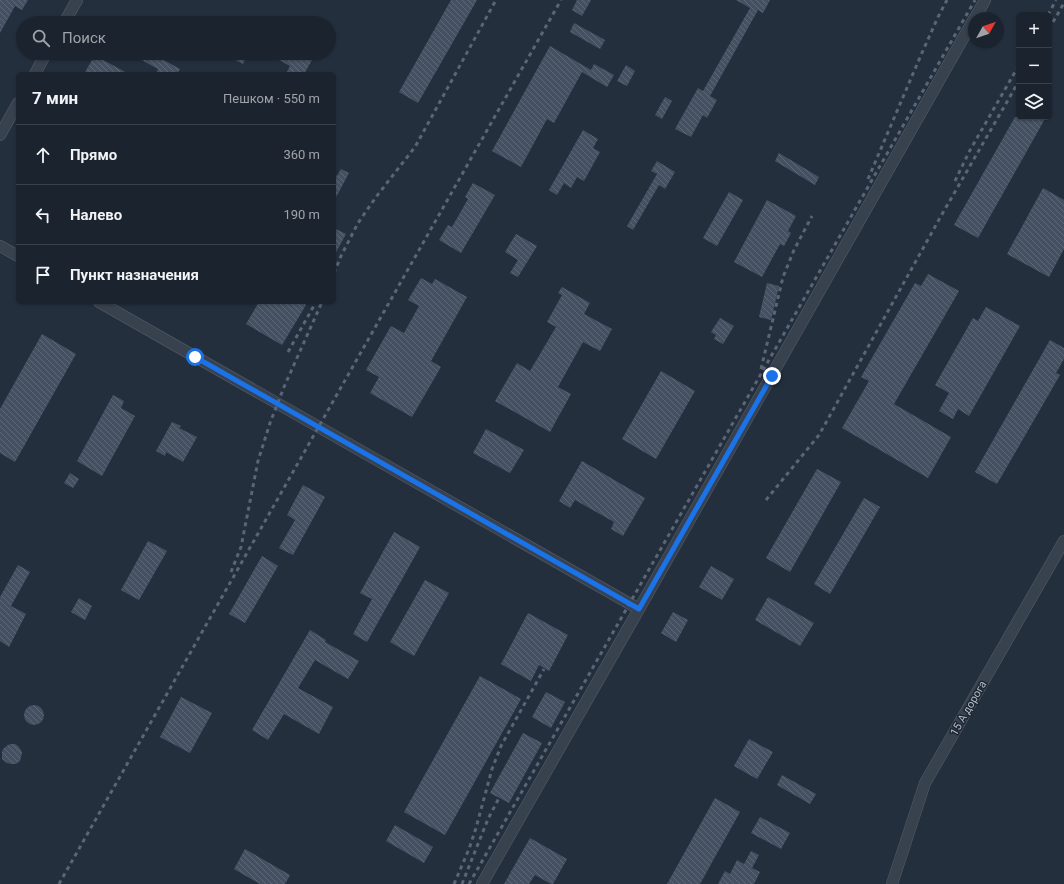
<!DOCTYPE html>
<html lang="ru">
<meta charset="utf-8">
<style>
:root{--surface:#1b232e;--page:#282f3a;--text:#f1f3f6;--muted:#a0a4aa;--line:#39404a}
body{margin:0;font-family:Roboto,sans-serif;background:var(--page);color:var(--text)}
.controls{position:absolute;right:12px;top:12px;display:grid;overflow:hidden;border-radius:6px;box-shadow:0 1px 3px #0004}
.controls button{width:36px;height:36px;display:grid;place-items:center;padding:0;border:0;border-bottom:1px solid var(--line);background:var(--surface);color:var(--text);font:20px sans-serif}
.compass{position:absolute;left:968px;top:12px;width:36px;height:36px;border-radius:50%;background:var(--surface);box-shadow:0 1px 3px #0004;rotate:50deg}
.stop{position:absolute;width:12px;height:12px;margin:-9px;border:3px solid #1a73e8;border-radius:50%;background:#fff}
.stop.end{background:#1a73e8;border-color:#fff;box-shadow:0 1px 4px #0008}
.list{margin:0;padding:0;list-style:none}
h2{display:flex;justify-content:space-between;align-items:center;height:52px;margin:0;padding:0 16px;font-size:17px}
h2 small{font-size:13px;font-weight:400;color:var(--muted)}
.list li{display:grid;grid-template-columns:26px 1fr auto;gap:12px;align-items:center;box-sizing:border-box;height:60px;padding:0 16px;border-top:1px solid var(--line)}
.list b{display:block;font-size:15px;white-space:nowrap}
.list em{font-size:13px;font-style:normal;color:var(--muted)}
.icon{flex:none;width:22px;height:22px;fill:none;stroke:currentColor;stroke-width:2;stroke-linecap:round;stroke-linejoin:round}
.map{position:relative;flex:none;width:1064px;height:884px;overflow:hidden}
.search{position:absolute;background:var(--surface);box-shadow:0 1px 3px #0004;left:16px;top:16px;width:320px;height:44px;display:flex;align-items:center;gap:10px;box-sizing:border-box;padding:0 14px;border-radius:22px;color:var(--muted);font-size:15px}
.panel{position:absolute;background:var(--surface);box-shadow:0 1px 3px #0004;left:16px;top:72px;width:320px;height:232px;border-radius:6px}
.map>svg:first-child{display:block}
.building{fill:url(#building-back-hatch)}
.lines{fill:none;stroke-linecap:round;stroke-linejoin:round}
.minor-casing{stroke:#565f6c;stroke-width:12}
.minor{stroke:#38414e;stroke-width:11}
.rail{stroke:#5a6575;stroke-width:3;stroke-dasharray:4 4;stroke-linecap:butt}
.route{stroke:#1a73e8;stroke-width:5}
.labels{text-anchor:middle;stroke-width:3;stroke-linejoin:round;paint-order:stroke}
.street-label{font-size:11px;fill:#b4bcc9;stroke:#1d2633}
</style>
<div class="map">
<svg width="1064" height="884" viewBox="0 0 1064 884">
<defs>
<pattern id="building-back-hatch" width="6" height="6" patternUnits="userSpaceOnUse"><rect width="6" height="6" fill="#455162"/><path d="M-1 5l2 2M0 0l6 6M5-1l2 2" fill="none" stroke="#5d6877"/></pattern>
</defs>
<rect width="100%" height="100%" fill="#242f3e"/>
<path class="building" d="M0 0H28L22 10 15 6 0 33Z
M451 0H477L418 103 399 92Z
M577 0H591L582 16 572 10Z
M736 0H770L763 13 758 10 710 96 717 100 707 118 703 115 691 137 675 129 698 88 703 91 750 8Z
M574 23 605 40 600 49 570 32Z
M550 46 591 70 594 64 614 75 607 87 582 72 554 123 547 119 521 167 492 151Z
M96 53H107L103 60 129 74H84Z
M143 53H151L180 69 177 74H156L158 69 140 59Z
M222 53H248L243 64Z
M297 53H316L304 74H286L290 66 279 60 282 54 294 60Z
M626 65 635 71 627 86 617 81Z
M665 97 672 101 662 119 655 115Z
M1015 117H1046L978 238 954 225Z
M583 130 598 139 593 148 600 152 584 181 577 177 571 188 564 183 557 195 549 190Z
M779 153 819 177 815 185 775 161Z
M657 161 675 172 665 189 659 185 633 230 627 226 657 174 651 171Z
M341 169 349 173 334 201V174L337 176Z
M473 183 495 195 461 253 439 240 448 225 452 227 468 199 465 197Z
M1043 188 1064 200V249L1049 277 1007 254Z
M729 192 743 200 717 246 703 238Z
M767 200 796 216 788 231 791 233 784 246 780 244 762 277 734 262Z
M334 228 346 234 334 256Z
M516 234 537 246 518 277 510 273 518 260 505 252Z
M928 274 959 291 894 404 951 437 928 478 842 428 869 381 861 377 915 283 921 286Z
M421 278 432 284 435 279 467 297 431 361 441 367 412 417 370 393 379 377 366 370 391 326 404 333 419 306 408 300Z
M767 283 779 286 771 320 759 317Z
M562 287 590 303 584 314 612 329 600 351 583 342 558 387 571 394 550 432 495 401 517 363 530 371 556 327 547 322 562 295 558 293Z
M259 302H302L306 305 282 345 246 324Z
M986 307 1020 326 969 416 958 409 953 419 939 411 949 393 935 385 973 318 978 321Z
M720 318 734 326 723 344 714 339 716 335 711 332Z
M42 334 76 354 15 462 0 453V409Z
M1050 340 1064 348V359L1056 373 1060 375 997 484 975 472Z
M661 371 695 391 656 459 622 439Z
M113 395 124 401 121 408 135 416 102 476 77 461Z
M172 422 181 426 179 428 197 437 183 462 166 452 165 456 156 451Z
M486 429 524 450 510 473 473 453Z
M582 461 645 498 623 536 611 529 614 522 575 500 570 508 559 501Z
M817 469 841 482 790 572 766 558Z
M70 473 79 479 73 488 64 483Z
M303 485 325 497 293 555 279 548 295 520 287 515Z
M864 498 880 507 830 594 814 584Z
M394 532 420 547 367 642 353 634 372 599 360 593Z
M148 541 167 551 139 600 121 590Z
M262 556 278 566 245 623 229 614Z
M18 565 30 572 11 606 26 614 9 647 0 641V597Z
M711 566 734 579 722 600 699 587Z
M425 580 449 593 414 656 390 642Z
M768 597 814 623 800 646 755 620Z
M79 598 92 606 85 620 71 612Z
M673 612 688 620 676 642 661 633Z
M528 613 568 635 549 671 539 665 531 681 501 664Z
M310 630 326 640 325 642 359 661 348 679 315 660 298 688 333 707 319 734 284 714 268 740 252 730Z
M480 676 521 699 445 835 404 812Z
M546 692 565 702 551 728 532 717Z
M181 697 212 713 190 753 160 737Z
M24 715a10 10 0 1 1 20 0a10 10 0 1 1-20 0Z
M523 733 542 743 509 803 490 793Z
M749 739 773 752 757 779 734 766Z
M11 744H15L18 746 21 750 22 753 20 761 16 764H12L7 763 2 759V752L3 749 8 745Z
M782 775 816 794 810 804 777 785Z
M715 798 740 812 700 884H667Z
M760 817 790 833 781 849 751 833Z
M395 825 433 847 424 863 386 841Z
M530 838 567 859 553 884H551L535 875 529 884H504Z
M245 849 290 875 285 884H260L234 869Z
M751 851 759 855 752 868 760 872 754 884H718L725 871 730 874 737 860 744 864Z"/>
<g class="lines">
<defs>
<path id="minor" d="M975 18 985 0
M64 23 77 0
M35 74 46 53
M0 135 18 103
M0 246 18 256
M99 302 639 609 974 19
M482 884 639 609
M892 884 925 783 1064 541"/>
</defs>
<use href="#minor" class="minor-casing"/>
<use href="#minor" class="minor"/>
<path class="rail" d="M1048 15 1056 0
M1049 29 1064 3
M868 179 921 55 938 17 947 0
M955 181 969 152 1019 65
M334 273 341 256 358 223 376 197 415 147 496 0
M288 352 316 302
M761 369 783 277 794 250 812 216
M766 500 819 435 941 216 1019 81
M231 572 241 547 258 461 270 423 284 387 322 302
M59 884 561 0
M454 884 469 849 476 828 492 769 501 746 544 669
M462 884 488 819 499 798
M469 884 975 0"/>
</g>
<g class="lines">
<path class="route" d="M195 357 639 609 772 376"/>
</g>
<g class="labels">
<g class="street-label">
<text transform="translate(968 708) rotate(-60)" y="4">15 А дорога</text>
</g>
</g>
</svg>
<div class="controls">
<button>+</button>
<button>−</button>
<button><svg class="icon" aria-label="layers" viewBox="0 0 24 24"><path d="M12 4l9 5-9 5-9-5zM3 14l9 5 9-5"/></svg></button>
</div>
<svg class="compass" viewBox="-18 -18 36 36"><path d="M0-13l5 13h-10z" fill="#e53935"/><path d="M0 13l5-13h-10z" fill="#a0a4aa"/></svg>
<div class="stop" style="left:195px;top:357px"></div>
<div class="stop end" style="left:772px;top:376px"></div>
<div class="search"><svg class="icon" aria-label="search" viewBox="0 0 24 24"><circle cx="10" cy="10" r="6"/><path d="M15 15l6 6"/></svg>Поиск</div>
<section class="panel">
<h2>7 мин<small>Пешком · 550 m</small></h2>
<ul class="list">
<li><svg class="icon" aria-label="ahead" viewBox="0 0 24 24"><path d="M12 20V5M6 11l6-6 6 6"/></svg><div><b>Прямо</b></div><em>360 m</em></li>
<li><svg class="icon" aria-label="left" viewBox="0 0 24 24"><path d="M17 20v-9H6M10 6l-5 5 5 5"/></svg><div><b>Налево</b></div><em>190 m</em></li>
<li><svg class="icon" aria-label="arrive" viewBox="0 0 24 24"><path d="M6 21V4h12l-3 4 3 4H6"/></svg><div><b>Пункт назначения</b></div></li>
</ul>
</section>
</div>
